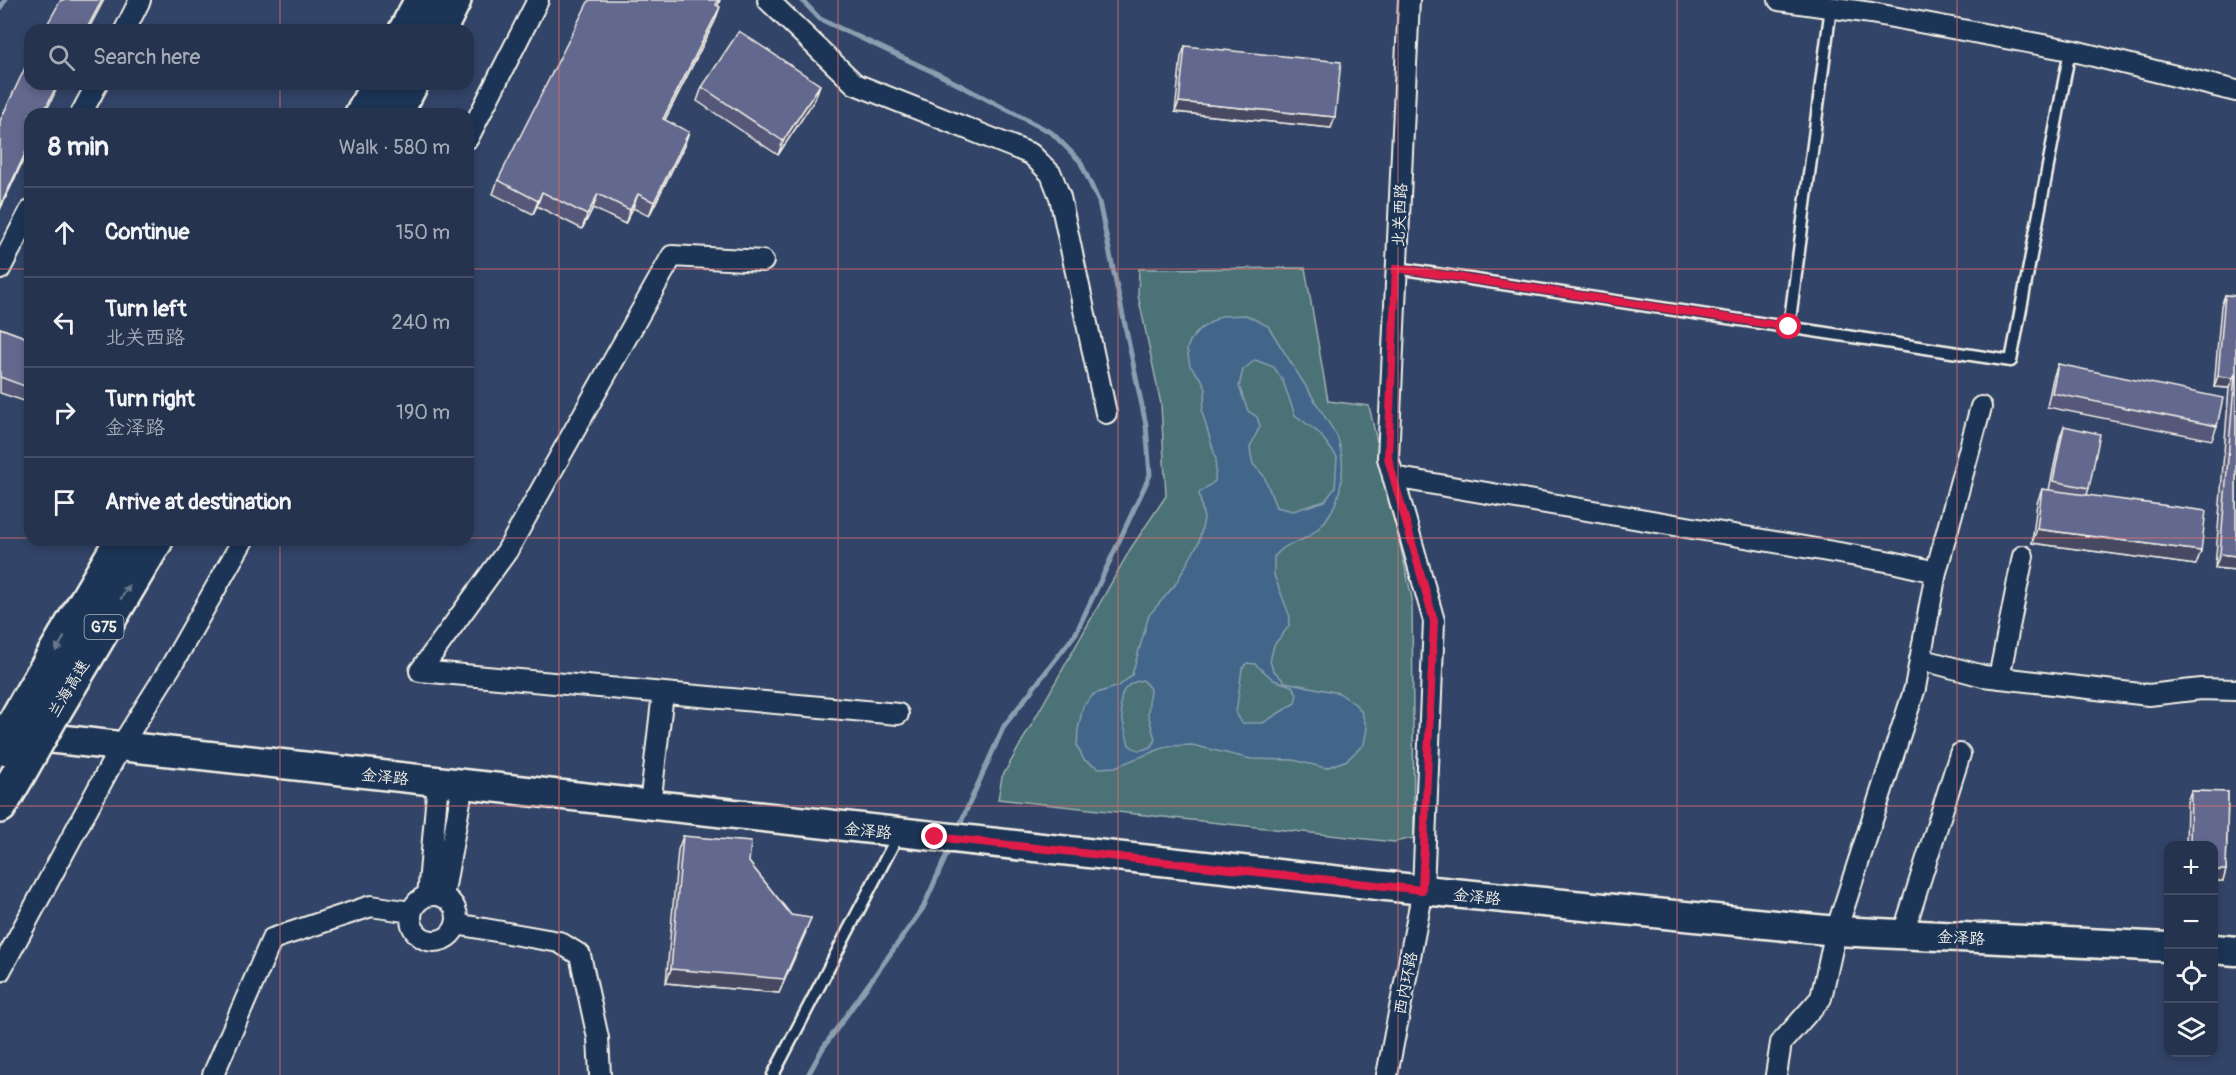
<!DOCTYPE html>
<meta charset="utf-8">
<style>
:root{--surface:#26334e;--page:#2e3b55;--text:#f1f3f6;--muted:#a4aab6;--line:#424e66}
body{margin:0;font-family:Pangolin,"LXGW WenKai TC",sans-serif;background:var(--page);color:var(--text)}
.controls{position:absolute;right:18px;bottom:18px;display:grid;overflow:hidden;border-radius:12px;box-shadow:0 3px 9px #0003}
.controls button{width:54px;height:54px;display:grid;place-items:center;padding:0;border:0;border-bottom:2px solid var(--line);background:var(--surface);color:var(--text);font:30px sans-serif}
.stop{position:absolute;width:18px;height:18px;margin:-14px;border:4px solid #e11d48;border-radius:50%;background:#fff}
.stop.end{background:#e11d48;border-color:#fff;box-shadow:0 2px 6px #0008}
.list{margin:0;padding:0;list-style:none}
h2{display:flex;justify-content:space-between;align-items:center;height:78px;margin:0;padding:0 24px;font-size:26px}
h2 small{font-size:20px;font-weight:400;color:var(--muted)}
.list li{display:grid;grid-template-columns:39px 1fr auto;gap:18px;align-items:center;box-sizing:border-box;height:90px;padding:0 24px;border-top:2px solid var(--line)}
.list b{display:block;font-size:22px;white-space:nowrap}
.list p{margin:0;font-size:20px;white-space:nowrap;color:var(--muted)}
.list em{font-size:20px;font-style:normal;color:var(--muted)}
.icon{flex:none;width:33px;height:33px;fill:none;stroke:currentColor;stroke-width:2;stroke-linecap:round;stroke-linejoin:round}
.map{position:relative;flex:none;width:2236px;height:1075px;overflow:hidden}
.search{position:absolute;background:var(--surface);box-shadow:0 3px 9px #0003;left:24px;top:24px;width:450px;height:66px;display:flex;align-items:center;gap:15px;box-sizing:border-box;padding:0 21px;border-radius:18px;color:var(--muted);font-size:22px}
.panel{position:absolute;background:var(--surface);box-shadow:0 3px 9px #0003;left:24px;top:108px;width:450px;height:438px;border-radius:18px}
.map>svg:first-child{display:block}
.green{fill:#4b7276;stroke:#a0b2af;stroke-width:1.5}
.water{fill:#426689;stroke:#899eaf;stroke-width:1.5;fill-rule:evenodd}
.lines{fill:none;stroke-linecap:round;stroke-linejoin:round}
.stream{stroke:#899eaf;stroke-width:5}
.service-casing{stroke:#f4f1e8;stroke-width:15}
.minor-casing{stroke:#f4f1e8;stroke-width:24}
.secondary-casing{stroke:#f4f1e8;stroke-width:33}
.motorway-casing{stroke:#f4f1e8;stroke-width:38}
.service{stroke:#1d3557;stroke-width:10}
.minor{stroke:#1d3557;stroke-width:20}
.secondary{stroke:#1d3557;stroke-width:28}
.motorway{stroke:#1d3557;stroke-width:33}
.motorway-bridge-casing{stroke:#f4f1e8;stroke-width:38;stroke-linecap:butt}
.motorway-bridge{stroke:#1d3557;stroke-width:33}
.wall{fill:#56597a;stroke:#f4f1e8;stroke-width:1.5}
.shaded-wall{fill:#464963;stroke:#f4f1e8;stroke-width:1.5}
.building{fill:#64688e;stroke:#f4f1e8;stroke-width:1.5}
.oneway{fill:#68778a}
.route{stroke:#e11d48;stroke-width:8}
.grid{fill:none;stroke:#e06e6b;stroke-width:1.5;stroke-opacity:0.55}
.labels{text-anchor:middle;stroke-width:4.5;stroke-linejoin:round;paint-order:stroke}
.shield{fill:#1d3557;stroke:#b4b9bc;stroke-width:1.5}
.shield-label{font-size:15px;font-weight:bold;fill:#f4f1e8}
.street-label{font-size:16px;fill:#f4f1e8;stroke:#1d3557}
</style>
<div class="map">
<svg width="2236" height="1075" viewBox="0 0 2236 1075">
<rect width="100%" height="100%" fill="#324468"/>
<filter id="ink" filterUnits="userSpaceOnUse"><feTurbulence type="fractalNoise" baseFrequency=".0167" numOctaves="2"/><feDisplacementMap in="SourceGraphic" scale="12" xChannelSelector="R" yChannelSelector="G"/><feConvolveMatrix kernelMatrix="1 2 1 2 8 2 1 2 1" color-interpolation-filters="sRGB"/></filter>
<g filter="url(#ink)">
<path class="green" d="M1305 268 1328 401 1369 406 1412 598 1414 838 1394 842 998 799 1002 777 1131 548 1166 496 1161 404 1138 295 1139 269Z"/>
<path class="water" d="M1246 315 1268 326 1337 436C1349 471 1341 514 1309 536 1293 546 1289 540 1274 557V575L1290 617 1289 626 1274 645 1270 661 1273 670 1285 682 1339 693 1355 704 1361 711 1367 728 1364 744 1347 760 1326 768 1293 760 1251 759 1192 745 1168 746 1115 767 1099 768 1084 760 1077 746 1078 730 1083 706 1094 694 1119 686 1132 675 1149 615 1175 585 1199 542 1204 519 1199 493 1215 481 1216 459 1202 412 1206 389 1202 380 1190 366 1187 349 1190 341 1200 329 1221 316ZM1255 360 1274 367 1283 381 1295 415 1319 433 1337 457 1335 488 1325 501 1293 511 1276 507 1264 476 1253 464 1251 455 1250 447 1260 426 1257 417 1248 411 1239 386 1243 370ZM1247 663 1255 664 1274 680 1292 686 1297 694 1295 703 1263 723H1242L1236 713 1242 669ZM1143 680 1150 689 1148 714 1155 739 1152 746C1142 751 1138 752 1129 745 1123 720 1108 685 1143 680Z"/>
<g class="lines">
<path class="stream" d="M802 0 820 19 942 76 1052 133 1080 161 1099 202 1146 425 1150 475 1076 633 1004 726 957 831
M0 8 5 0
M808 1075 823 1048 923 908 951 845"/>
<defs>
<path id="service" d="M1397 268 2011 361 2070 50
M1789 327 1831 7
M773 1075 899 833"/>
<path id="minor" d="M768 0 855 84 1031 154 1051 174 1060 197 1106 413
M1779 0 1871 13 2070 50 2236 91
M125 30 140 0
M81 114 97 84
M468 138 538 0
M0 269 30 211
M1393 477 1892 562 1936 572
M1920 659 1983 676 2149 695 2201 689 2236 690
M420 671 507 551 672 256 763 261
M420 671 898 714
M1999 678 2023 556
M650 805 663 693
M411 918a23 23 0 1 1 46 0a23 23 0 1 1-46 0Z
M428 896 438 782
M443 897 463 784
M456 924 559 942 580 955 598 1038 600 1075
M1903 934 1960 754
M0 971 121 746 173 663 243 540
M213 1075 272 939 371 906 411 912
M1387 1075 1423 890 1434 621 1388 458 1409 0
M1776 1075 1781 1043 1821 998 1836 931 1915 688 1936 572 1981 407"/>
<path id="secondary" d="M20 735 1423 890 1836 931 2168 947
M2214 949 2236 951"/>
<path id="motorway" d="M406 30 422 0
M439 30 454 0
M362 114 378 84
M395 114 411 84
M27 701 122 540
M52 715 156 540
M0 806 19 773"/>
</defs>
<use href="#service" class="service-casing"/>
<use href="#minor" class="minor-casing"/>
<use href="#secondary" class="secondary-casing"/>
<use href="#motorway" class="motorway-casing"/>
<use href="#service" class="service"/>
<use href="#minor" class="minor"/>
<use href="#secondary" class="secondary"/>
<use href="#motorway" class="motorway"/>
<defs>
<path id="motorway-bridge" d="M0 748 27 701
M19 773 52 715"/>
</defs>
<use href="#motorway-bridge" class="motorway-bridge-casing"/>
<use href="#motorway-bridge" class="motorway-bridge"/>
</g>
<path class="wall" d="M720 0 718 6 715 21 665 120 684 146 649 216 633 208 625 224 593 208 582 229 537 206 533 214 493 194 498 180Z
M1185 46 1335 117 1331 128 1175 112 1181 57Z
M702 87 815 99 778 155 697 101Z
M2225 295 2236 296V570L2215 568 2229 388 2214 387 2221 306Z
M0 328 30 339V403L0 393Z
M2058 364 2217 426 2212 440 2047 407 2053 378Z
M2064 426 2089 488 2087 495 2196 565 2032 543 2037 503 2042 489 2049 490 2060 437Z
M2191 791 2228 792 2226 870 2223 881H2214V846H2186L2187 802Z
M683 836 749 862 791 915 806 932 779 993 666 983 678 850Z"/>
<path class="shaded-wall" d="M102 0H104L88 30H86Z
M720 7 715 21 658 133 663 119Z
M57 84H59L45 114H43Z
M820 85 815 99 778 155 783 141Z
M1179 102 1335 117 1331 128 1175 112Z
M689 132 684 146 649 216 654 202Z
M30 143V146L0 210V207Z
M542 192 537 206 533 214 538 201Z
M598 194 593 208 582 229 587 215Z
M638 194 633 208 625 224 630 210Z
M2218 376 2233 378 2229 388 2214 387Z
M2037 529 2201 551 2196 565 2032 543Z
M2220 554 2236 556V570L2215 568Z
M2214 870H2226L2223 881H2214Z
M811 918 779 993 666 983 671 969Z"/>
<path class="building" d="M61 0H102L86 30H44Z
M589 0H718L716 5 720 7 663 119 689 132 654 202 638 194 630 210 598 194 587 215 542 192 538 201 498 180Z
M739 31 820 85 783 141 702 87Z
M1185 46 1341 62 1335 117 1179 102Z
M30 57V84H57L43 114H30V143L0 207V121Z
M2225 295 2236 296V374H2235L2233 378 2218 376Z
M0 328 30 339V388L0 377Z
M2058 364 2223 398 2217 426 2052 393Z
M2235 374H2236V556L2220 554Z
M2064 426 2100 434 2089 488 2053 481Z
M2042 489 2206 511 2201 551 2037 529Z
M2191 791 2228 792 2226 870H2214V846H2190Z
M683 836 751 842 749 862 791 915 811 918 784 979 671 969Z"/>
<defs><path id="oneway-solid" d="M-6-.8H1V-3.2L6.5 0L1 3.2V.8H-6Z" transform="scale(1.5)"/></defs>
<g class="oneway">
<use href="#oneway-solid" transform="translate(125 592) rotate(-59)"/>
<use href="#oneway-solid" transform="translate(60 644) rotate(121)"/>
</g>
</g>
<g class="lines" filter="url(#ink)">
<path class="route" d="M935 837 1422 890 1434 621 1388 458 1396 268 1789 327"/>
</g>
<path class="grid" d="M280 0V30M559 0V1075M838 0V1075M1118 0V1075M1398 0V1075M1677 0V1075M1957 0V1075M280 84V114M0 269H30M468 269H2236M0 538H30M468 538H2236M280 540V1075M0 806H2236"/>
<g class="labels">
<rect class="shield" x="84.5" y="615" width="39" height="24" rx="4.5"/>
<g class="shield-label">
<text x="104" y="632">G75</text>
</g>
<g class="street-label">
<text transform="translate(1399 215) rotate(-87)" y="6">北关西路</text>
<text transform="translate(68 688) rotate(-59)" y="6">兰海高速</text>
<text transform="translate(385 776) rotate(6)" y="6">金泽路</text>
<text transform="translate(868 830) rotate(6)" y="6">金泽路</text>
<text transform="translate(1477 896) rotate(6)" y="6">金泽路</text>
<text transform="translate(1961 937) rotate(3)" y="6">金泽路</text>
<text transform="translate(1405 983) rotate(-79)" y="6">西内环路</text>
</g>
</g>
</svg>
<div class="controls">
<button>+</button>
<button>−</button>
<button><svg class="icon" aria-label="locate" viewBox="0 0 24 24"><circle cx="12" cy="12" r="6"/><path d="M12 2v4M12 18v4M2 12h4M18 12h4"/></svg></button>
<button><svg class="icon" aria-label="layers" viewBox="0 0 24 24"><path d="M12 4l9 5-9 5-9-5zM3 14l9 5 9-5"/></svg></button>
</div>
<div class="stop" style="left:1789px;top:327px"></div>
<div class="stop end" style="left:935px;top:837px"></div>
<div class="search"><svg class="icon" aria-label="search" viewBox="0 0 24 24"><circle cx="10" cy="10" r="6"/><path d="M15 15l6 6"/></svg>Search here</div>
<section class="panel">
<h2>8 min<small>Walk · 580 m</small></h2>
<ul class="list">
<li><svg class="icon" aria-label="ahead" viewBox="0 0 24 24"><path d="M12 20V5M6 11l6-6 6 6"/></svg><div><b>Continue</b></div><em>150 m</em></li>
<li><svg class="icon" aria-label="left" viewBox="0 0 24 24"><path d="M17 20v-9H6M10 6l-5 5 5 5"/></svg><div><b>Turn left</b><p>北关西路</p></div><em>240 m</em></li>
<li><svg class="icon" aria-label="right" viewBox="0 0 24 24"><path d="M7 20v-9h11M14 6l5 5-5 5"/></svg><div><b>Turn right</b><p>金泽路</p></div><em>190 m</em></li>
<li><svg class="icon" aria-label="arrive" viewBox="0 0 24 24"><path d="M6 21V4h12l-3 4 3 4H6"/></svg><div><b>Arrive at destination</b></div></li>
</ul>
</section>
</div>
